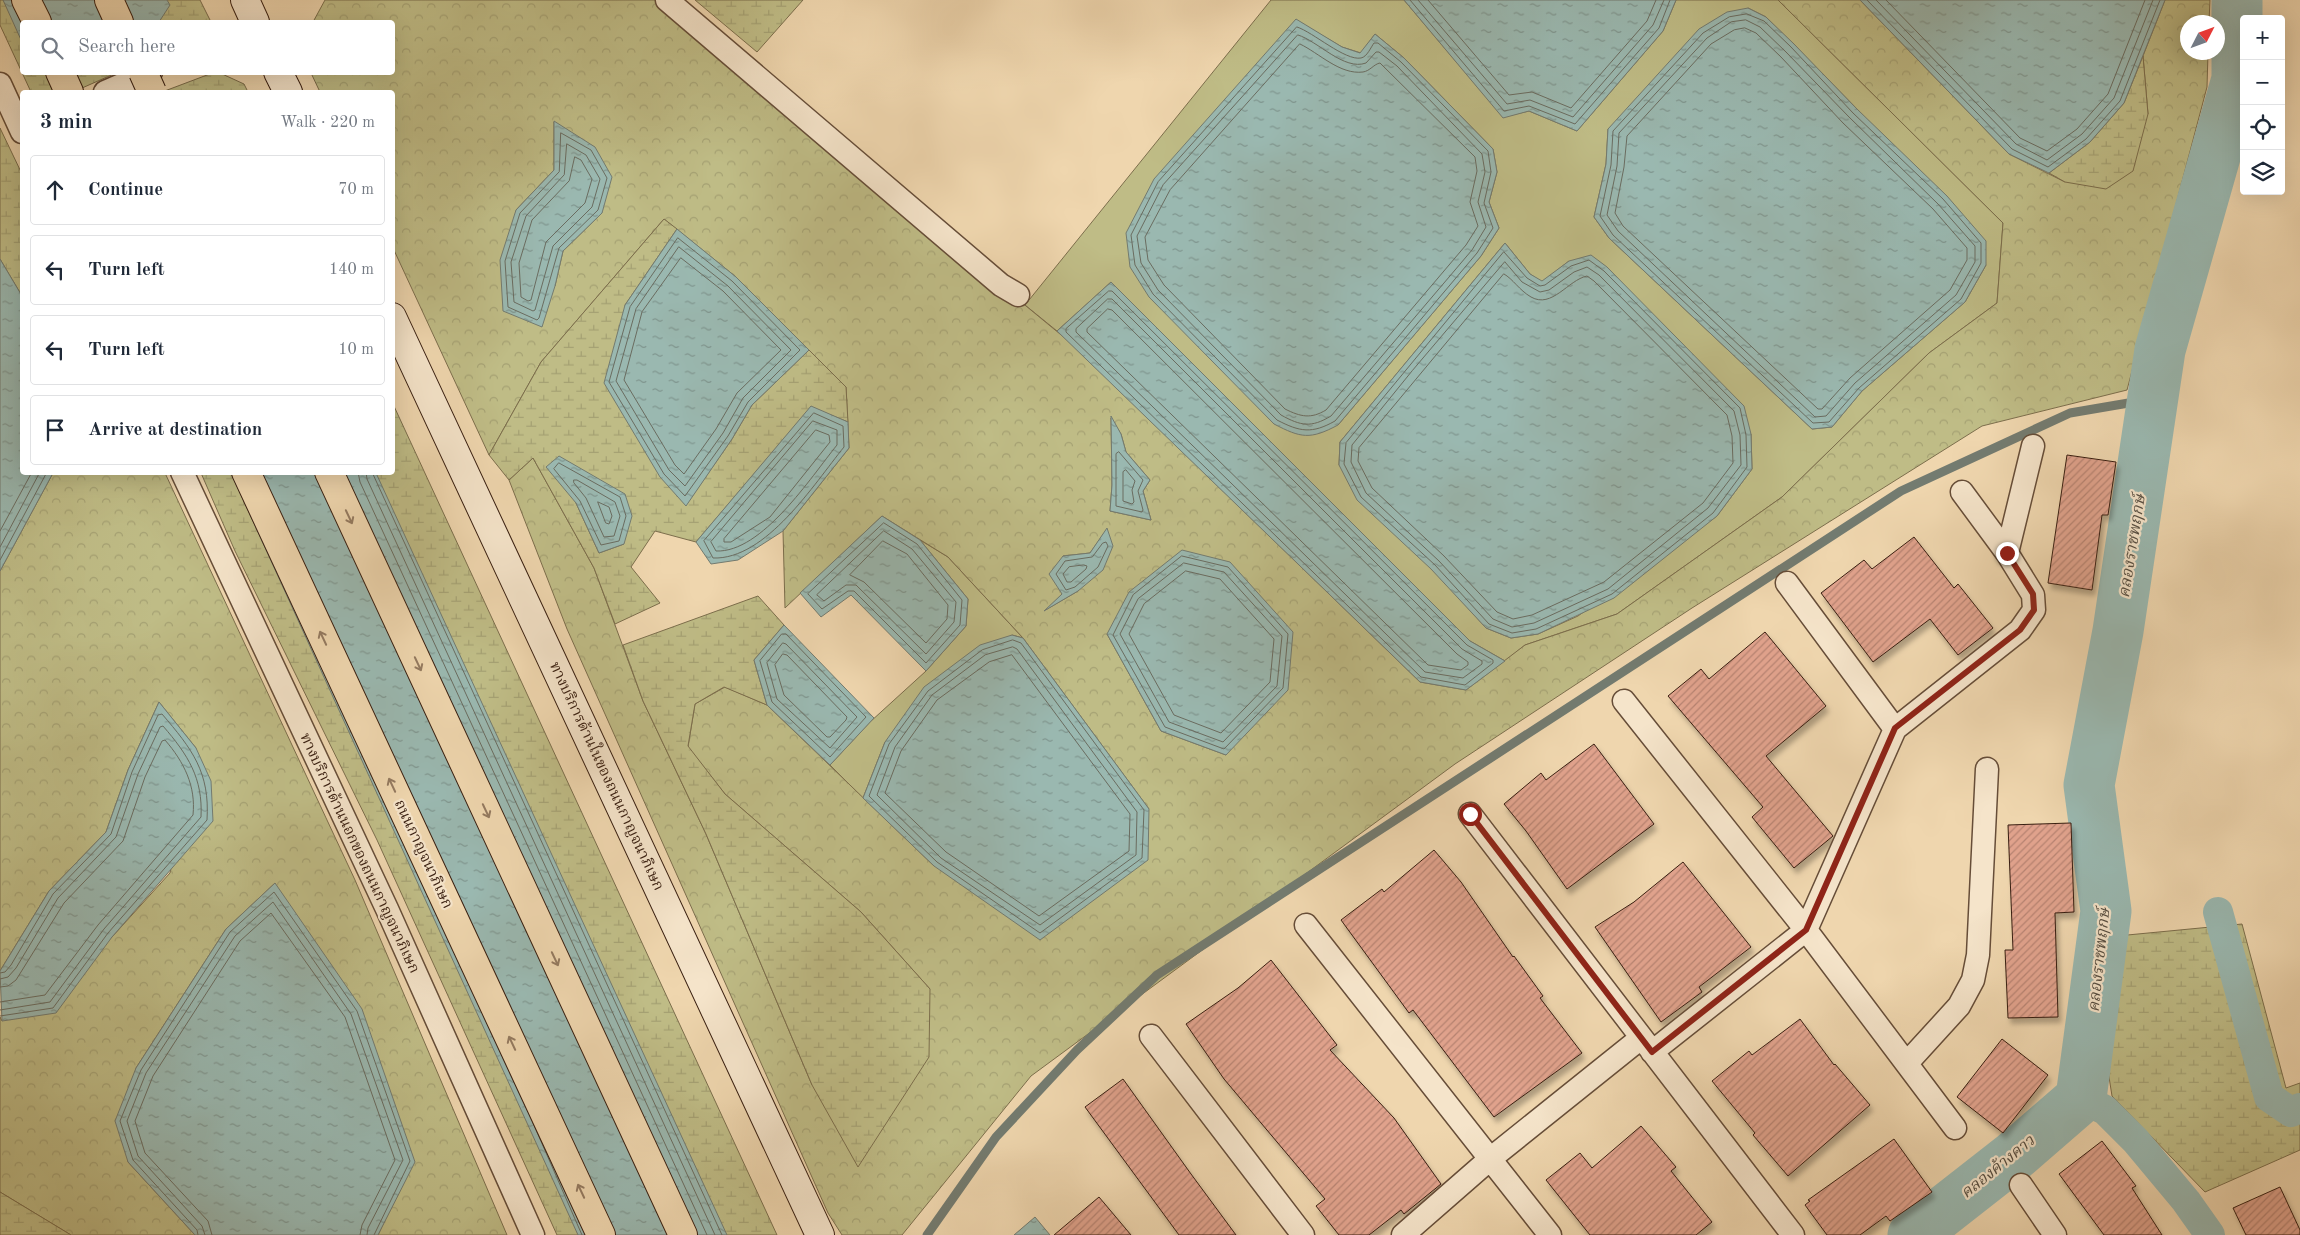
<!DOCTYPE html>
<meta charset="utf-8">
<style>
:root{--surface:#fff;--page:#f2f2f3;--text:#1f2937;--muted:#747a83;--line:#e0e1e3}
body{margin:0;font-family:"Old Standard TT","Noto Serif Thai",serif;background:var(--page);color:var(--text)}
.controls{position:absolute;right:15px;top:15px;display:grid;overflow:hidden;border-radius:5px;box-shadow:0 5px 20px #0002}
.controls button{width:45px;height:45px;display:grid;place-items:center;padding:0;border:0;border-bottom:1px solid var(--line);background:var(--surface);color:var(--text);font:25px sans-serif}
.compass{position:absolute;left:2180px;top:15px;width:45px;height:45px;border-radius:50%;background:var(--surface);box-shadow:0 5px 20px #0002;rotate:48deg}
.stop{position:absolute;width:15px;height:15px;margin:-11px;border:4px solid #8f2418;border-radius:50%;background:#fff}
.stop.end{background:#8f2418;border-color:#fff;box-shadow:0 1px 5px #0008}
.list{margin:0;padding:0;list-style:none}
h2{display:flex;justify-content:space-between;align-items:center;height:65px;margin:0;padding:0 20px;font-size:21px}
h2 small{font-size:16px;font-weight:400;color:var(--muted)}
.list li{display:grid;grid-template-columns:32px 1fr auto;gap:15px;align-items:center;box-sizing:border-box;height:70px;margin:0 10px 10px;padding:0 10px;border:1px solid var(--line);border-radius:5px}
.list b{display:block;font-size:19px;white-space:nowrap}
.list em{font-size:16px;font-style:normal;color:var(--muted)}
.icon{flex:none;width:28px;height:28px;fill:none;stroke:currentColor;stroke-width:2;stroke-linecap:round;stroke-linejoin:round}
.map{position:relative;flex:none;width:2300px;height:1235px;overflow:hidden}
.search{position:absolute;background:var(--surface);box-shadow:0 5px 20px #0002;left:20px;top:20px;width:375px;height:55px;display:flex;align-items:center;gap:12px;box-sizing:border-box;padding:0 18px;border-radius:5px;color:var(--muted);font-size:19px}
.panel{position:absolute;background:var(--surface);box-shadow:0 5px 20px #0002;left:20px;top:90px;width:375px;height:385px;border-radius:5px}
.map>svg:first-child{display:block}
.green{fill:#bfbc86;stroke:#7c6e4c;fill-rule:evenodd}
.forest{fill:url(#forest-crowns);stroke:#7c6e4c;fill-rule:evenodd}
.wetland{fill:url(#wetland-marsh);stroke:#7c6e4c;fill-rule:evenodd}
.water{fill:url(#water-ripples);stroke:#737b70}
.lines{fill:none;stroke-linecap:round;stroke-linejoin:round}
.shore{stroke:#6a6c60;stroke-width:1}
.stream{stroke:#737b70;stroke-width:9}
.canal{stroke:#9ab8b0;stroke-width:30}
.river{stroke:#9ab8b0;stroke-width:51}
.building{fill:url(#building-hatch);stroke:#391f11;filter:url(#shadow)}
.minor-casing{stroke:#664d38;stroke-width:25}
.secondary-casing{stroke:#391f11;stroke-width:30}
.motorway-casing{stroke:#391f11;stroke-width:30}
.minor{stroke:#f5e4ca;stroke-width:22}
.secondary{stroke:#f5e4ca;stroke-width:28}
.motorway{stroke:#efd6ae;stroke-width:28}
.motorway-bridge-casing{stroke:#391f11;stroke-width:30;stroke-linecap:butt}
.motorway-bridge{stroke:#efd6ae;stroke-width:28}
.oneway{stroke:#947a60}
.route{stroke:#8f2418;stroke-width:6}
.labels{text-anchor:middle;stroke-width:4.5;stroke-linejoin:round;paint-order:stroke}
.street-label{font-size:15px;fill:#391f11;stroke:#f5e4ca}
.water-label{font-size:16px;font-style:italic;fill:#564d41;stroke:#f5e4ca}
</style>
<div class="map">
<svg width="2300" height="1235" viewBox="0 0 2300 1235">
<defs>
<pattern id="forest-crowns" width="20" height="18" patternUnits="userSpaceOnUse" patternTransform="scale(1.25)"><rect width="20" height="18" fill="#bfbc86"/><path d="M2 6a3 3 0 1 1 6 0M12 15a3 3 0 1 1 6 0" fill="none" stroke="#a5a173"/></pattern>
<pattern id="wetland-marsh" width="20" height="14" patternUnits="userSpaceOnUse" patternTransform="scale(1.25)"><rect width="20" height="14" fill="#bfbc86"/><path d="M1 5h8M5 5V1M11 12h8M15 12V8" fill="none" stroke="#a5a173"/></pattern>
<pattern id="water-ripples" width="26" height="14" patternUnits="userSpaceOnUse" patternTransform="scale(1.25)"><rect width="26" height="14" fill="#9ab8b0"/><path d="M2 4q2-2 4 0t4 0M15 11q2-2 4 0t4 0" fill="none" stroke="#7f958e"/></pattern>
<pattern id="building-hatch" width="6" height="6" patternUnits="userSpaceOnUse" patternTransform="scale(1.25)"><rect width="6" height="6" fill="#e0a28c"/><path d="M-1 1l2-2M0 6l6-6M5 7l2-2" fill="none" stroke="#b78371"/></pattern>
<filter id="shadow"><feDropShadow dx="3" dy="5.5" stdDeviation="2.5" flood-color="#0004"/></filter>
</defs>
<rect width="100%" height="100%" fill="#efd6ae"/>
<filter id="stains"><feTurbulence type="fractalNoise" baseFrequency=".004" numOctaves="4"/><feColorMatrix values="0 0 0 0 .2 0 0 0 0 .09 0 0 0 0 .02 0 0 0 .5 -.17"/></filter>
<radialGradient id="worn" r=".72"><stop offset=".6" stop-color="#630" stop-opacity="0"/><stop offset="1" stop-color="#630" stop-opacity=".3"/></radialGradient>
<path class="green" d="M1271 0H1404L1503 117 1529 111 1577 131 1663 31 1676 0H1778L2003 223 1997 303 1929 353 1782 497 1617 614 1525 645 1505 661 1470 641 1111 282 1057 331 1025 305ZM1748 8 1766 17 1857 109 1986 265 1965 302 1862 391 1832 427 1812 429 1609 238 1594 217 1606 164 1608 129ZM1296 20 1342 47 1361 53 1375 34 1404 58 1493 149 1497 172 1489 202 1499 228 1481 256 1338 425ZM1505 243 1530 274 1542 282 1569 261 1751 434 1752 469 1717 516 1578 616 1538 634 1511 638 1486 628 1339 465 1340 442Z
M920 540 948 557 1023 638 1012 635 885 742 863 798 830 765 870 722 926 671 966 626 968 599Z"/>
<path class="forest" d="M325 0H655L1066 339 1420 682 1466 690 1525 645 1617 614 1782 497 1929 353 1997 303 2003 223 1778 0H1860L2009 154 2065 182 2148 114 2143 56 2165 0H2210L2209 22H2188V52L2208 53 2207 87 2127 390 1982 426 1692 608 1455 764 1031 1076 902 1235H842L828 1213 567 629 509 480 533 458 594 568 643 701 706 834 812 1085 930 989 861 912 725 794 688 747 695 704 725 687 767 705 934 866 1149 809 1023 638 948 557 882 516 785 608 783 531 849 448 846 387 736 277 664 219 541 362 489 455 393 248 392 92H320L311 73 392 72V22H313ZM554 122 602 213 563 251 555 286 516 210 554 170ZM1111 418 1121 434 1126 452 1150 480 1143 491 1151 520 1110 511 1112 485ZM1107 529 1078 591 1047 609 1062 594 1063 556 1090 553ZM1107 634 1226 755 1161 731Z
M53 473H165L355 880 507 1235H378L392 1205 275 883 226 929 136 1068 128 1162 195 1235H71L0 1192V1017L2 1021 112 937 170 873 196 748 159 702 128 770 106 832 49 891 0 971V571Z"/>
<path class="wetland" d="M0 0H200L211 22H22V72L116 73 73 92H31L0 25Z
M695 0H803L757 52Z
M2143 56 2148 114 2133 171 2106 189 2065 182 2049 173 2090 142 2124 103Z
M215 72 220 73 244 84 248 92H162Z
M0 128 22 174V296L0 259Z
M664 219 677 229 625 305 686 505 732 439 752 405 809 350 846 387 848 422 811 407 696 542 655 531 631 567 660 603 615 624 594 568 533 458 509 480 489 455 541 362ZM576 503 624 544 599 553Z
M393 404 777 1235H557L377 840 235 551 201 473 392 472Z
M758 596 784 625 754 660 767 705 724 687 695 704 688 746 725 794 861 912 930 989 929 1057 858 1167 812 1085 706 834 643 701 623 645Z
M2242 924 2286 1088 2300 1083V1150L2205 1192 2112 1096 2101 1026 2117 936Z
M0 1192 71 1235H0Z"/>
<path class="water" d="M3 0H167L170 5 159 22H22V42Z
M1404 0H1676L1663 31 1577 131 1529 111 1503 118Z
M1860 0H2165L2124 103 2090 142 2049 173 2009 154Z
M1748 8 1766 17 1794 44 1857 109 1947 196 1986 241V265L1965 302 1862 391 1832 427 1812 429 1609 238 1594 217 1606 164 1608 129 1699 29 1727 12Z
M1296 19 1342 47 1360 53 1375 34 1404 58 1493 149 1497 172 1489 202 1499 228 1481 256 1338 425C1310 440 1301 438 1274 424L1149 297 1130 267 1126 233 1154 179Z
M554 121 595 147 612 177 602 213 563 251 555 286 542 327 503 311 500 260 516 210 554 170Z
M677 229 736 277 809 350 752 405 732 439 686 506 660 477 604 383 625 305Z
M1505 243 1530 274 1542 281 1569 261 1591 255 1607 267 1744 406 1751 434 1752 469 1717 516 1614 598 1538 634 1511 638 1486 628 1431 569 1357 500 1339 465 1340 442Z
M0 259 22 296V472L53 473 0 571Z
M1111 282 1470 641 1505 661 1466 690 1420 682 1057 331Z
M811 406 848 422 849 448 783 531 738 560 711 564 696 542Z
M1111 416 1121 434 1126 452 1150 480 1143 491 1151 520 1110 511 1112 485Z
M559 456 625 494 632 516 624 544 599 553 576 503 546 467Z
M231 473H376L727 1235H578Z
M882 516 920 540 968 599 966 626 926 671 851 595 821 617 800 593Z
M1107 528 1113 546 1103 570 1078 591 1044 611 1062 594 1049 574 1063 556 1090 553Z
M1182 550 1230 562 1293 632 1288 690 1226 755 1161 731 1107 634 1129 592Z
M784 625 874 718 830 765 767 705 754 660Z
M1012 635 1023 638 1149 809 1148 860 1040 940 934 866 863 798 885 742 924 687 980 645Z
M159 702 196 748 211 781 213 821 112 937 56 1013 2 1021 0 971 49 891 106 832 128 770Z
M275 883 362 1009 415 1162 378 1235H195L128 1162 115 1121 136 1068 226 929Z
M1035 1217 1050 1235H1014Z"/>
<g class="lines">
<path class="shore" d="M1410 0 1504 111 1529 106 1575 124 1659 28 1670 0
M1418 0 1507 104 1530 100 1573 117 1653 25 1664 0
M1428 0 1509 95 1532 92 1571 108 1647 21 1656 0
M1867 0 2012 149 2048 167 2086 139 2120 101 2160 0
M1876 0 2016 144 2047 160 2082 134 2114 98 2153 0
M1886 0 2020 138 2047 151 2077 129 2108 94 2145 0
M1747 14 1764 21 1791 47 1853 113 1943 199 1981 243V263L1961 299 1859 388 1829 422 1813 423 1613 235 1600 216 1611 165 1613 131 1703 33 1729 17Z
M1746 20 1760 27 1786 52 1849 117 1938 204 1975 246V262L1956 295 1855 383 1826 416 1815 417 1618 231 1607 215 1617 166 1619 133 1707 38 1731 22Z
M1297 27C1313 32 1345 61 1361 58 1367 57 1371 47 1374 43H1378L1401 62 1488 151 1491 172 1484 203 1493 228 1477 253 1335 421C1312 434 1300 432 1277 420L1153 294 1135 265 1131 235 1158 182Z
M1745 28 1756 33 1781 57 1843 123 1933 209 1967 248V260L1950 290 1850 378 1822 409H1818L1623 226 1615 213 1624 167 1627 136 1711 44 1734 30Z
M1298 35C1318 41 1344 71 1366 63L1376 52H1379L1397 66 1482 154 1485 172 1478 202 1486 227 1472 250 1331 416C1311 428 1301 426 1281 415L1158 290 1141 263 1137 236 1163 185Z
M1300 44C1319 53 1340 75 1363 72 1370 71 1374 64 1380 63L1475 157 1477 171 1470 202 1478 226 1466 245 1326 410C1311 419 1301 417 1285 409L1164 285 1148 260 1145 237 1170 190Z
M561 133 591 150 607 178 598 210 559 248 539 318 537 320 508 307 505 261 520 213 559 172Z
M567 144 586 155 600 179 592 207 553 246 535 310 533 311 514 302 511 262 526 216 564 175Z
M575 157 581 160 592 179 585 203 546 242 531 300 528 301 521 297 519 263 532 220 569 181Z
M678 238 732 281 800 350 748 402 728 436 685 496 664 474 609 382 630 307Z
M679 247 728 286 791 350 743 398 723 433 685 486 669 470 616 381 636 309Z
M1504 252 1527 278 1540 286 1545 285 1571 266 1589 260 1604 271 1740 408 1746 435 1747 467 1713 513 1612 594 1536 629 1512 633 1489 624 1435 565 1361 497 1344 464 1346 443Z
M681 258 723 291 781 350 737 393 716 429 684 474 675 465 624 380 642 312Z
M1505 262 1522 282 1540 292 1549 290 1574 272 1587 267 1599 275 1734 411 1740 435 1741 465 1708 508 1608 589 1534 623 1512 627 1493 619 1439 561 1366 493 1351 462 1352 445 1412 371Z
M1504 274C1513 279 1519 290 1531 297 1552 309 1568 280 1587 276L1594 281 1727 415 1732 436 1733 463 1703 503 1604 582 1532 615 1513 619 1497 612 1444 556 1372 488 1358 461 1359 448Z
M1109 291H1112L1467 645 1493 660V663L1465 685 1421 677 1066 332V329Z
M1108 299H1112L1462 649 1482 661V664L1463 678 1425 672 1076 332V329Z
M1108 309 1112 310 1457 654 1468 662V665L1461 670 1428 665 1087 332V329Z
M814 413 843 426 844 447C814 484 766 560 713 558L704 541Z
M813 421 837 430V445C811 477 762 553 716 551L711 542Z
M816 430 829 435 830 442 770 517 731 542H724V539Z
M1119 452 1143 480 1138 491 1143 510 1142 512 1116 506V454Z
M559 463 620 497 626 516 619 541 601 545 580 501 554 469Z
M1126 470 1135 481 1132 490 1134 502 1132 504 1123 501V472Z
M358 472 360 482 707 1235
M366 472 367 479 715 1235
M372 472 722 1235
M574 480H577L615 502 620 516 614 536 604 537 586 498 574 483Z
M598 502 609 507 612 516 609 524 606 523Z
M884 523 917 544 962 600 960 625 926 663 854 591H848L822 609 808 594Z
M0 531 32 472
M884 531 912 549 956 602 954 622 926 654 856 585H846L824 601 817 595Z
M883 541 907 554 948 605 947 619 926 643 864 582 850 575Z
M1103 543 1106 542 1108 546 1098 567 1075 587 1066 590 1056 574 1065 561 1092 557Z
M0 547 40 472
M1182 556 1228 567 1288 634 1283 688 1224 749 1165 727 1113 635 1133 595Z
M0 560 47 472
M1184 563 1224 572 1282 636 1277 686 1223 742 1169 722 1120 634 1138 599Z
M1084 565 1087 566 1086 569 1071 582H1067L1063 574 1069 567Z
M1186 571 1220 579 1274 639 1270 682 1221 733 1174 715 1129 634 1144 604Z
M782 634H786L866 717 830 757 772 702 760 661Z
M1013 640 1021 643 1144 810 1142 858 1040 933 937 862 869 796 889 744 928 691 982 650Z
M783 643 786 644 857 717 830 748 777 699 767 663Z
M1013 647 1017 649 1137 812 1136 855 1040 925 941 858 877 795 895 747 932 695 985 655Z
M783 654 787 655 847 717 846 720 830 737H827L784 695 775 665Z
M1012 655 1130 814 1129 851 1039 916 946 852 885 793 901 751 937 700 989 662Z
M0 973 5 972 11 965 53 894 111 834 132 772 158 715 162 714C192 749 210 772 207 820L108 933 53 1008 0 1016
M0 979 8 977 16 968 58 898 116 837 138 774 160 727 163 726C188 755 203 778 201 817L104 929 50 1002 0 1010
M0 987 8 986 16 980 64 903 123 841 145 777 162 741 165 740C184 762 196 786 193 815L98 925 45 995 0 1002
M533 1123 582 1235
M198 1235 197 1230 133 1160 120 1121 141 1070 230 932 274 892 357 1011 410 1161 374 1235
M205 1235 202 1226 138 1156 127 1121 146 1073 235 936 273 902 351 1014 403 1160 368 1228 367 1235
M212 1235 208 1221 145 1153 135 1121 153 1076 240 941 271 913 345 1017 395 1160 362 1225 360 1235"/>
<path class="stream" d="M927 1235 996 1137 1077 1050 1157 975 1901 491 2070 413 2152 399"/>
<path class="canal" d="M2218 912 2269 1097 2291 1112 2300 1108
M2081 1098 2105 1110 2136 1141 2186 1201 2210 1235"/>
<path class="river" d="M1913 1235 2014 1156 2081 1098 2106 911 2089 785 2118 631 2160 350 2237 79V0"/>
</g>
<path class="building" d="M2067 455 2116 462 2108 515H2102L2092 590 2048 583Z
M1914 537 1954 588 1958 584 1993 628 1958 655 1930 619 1873 662 1821 593 1864 560 1872 569Z
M1765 632 1826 706 1766 756 1833 836 1794 868 1752 817 1763 807 1668 696 1701 669 1709 679Z
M1594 744 1654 824 1567 889 1526 831 1504 804 1541 773 1546 780Z
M2071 823 2074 912 2055 913 2058 1017 2008 1018 2005 950H2013L2008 825Z
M1434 850 1461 882 1513 957 1514 956 1543 996 1540 998 1582 1053 1494 1117 1413 1010 1409 1013 1341 920 1382 889 1384 892Z
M1683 862 1751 947 1699 987 1702 992 1661 1022 1595 927 1634 902Z
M1271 960 1337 1045 1330 1050 1394 1118 1441 1184 1404 1214 1401 1210 1369 1235H1339L1316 1206 1325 1199 1224 1079 1186 1024 1238 988Z
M1800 1019 1834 1065 1835 1064 1870 1105 1788 1176 1753 1135 1755 1133 1712 1081 1749 1051 1752 1055Z
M2002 1039 2048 1075 2003 1133 1957 1097Z
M1123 1079 1191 1174 1236 1235H1179L1085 1107Z
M1641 1126 1676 1167 1671 1171 1712 1222 1696 1235H1590L1546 1180 1580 1153 1592 1168Z
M1894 1139 1932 1192 1890 1221 1886 1216 1860 1235H1827L1805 1205 1810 1201 1808 1200Z
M2102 1141 2136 1186 2132 1188 2162 1235H2104L2059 1174Z
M2280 1187 2300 1230V1235H2246L2233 1208Z
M1099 1197 1131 1235H1054Z"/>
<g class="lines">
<defs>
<path id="minor" d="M667 0 1001 285 1018 295
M0 84 22 132
M105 92 151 72
M182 472 387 909 533 1235
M2007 553 2033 446
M1787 583 1895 729
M1624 701 1806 930 1955 1128
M1470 814 1793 1235
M1306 925 1550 1235
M1151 1036 1303 1235
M1652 1052 1806 930 1895 729 2020 630 2034 610 2033 595 2007 553 1962 492
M1907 1063 1959 1006 1973 980 1978 955 1987 769
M2021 1185 2055 1235
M1403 1235 1490 1159 1641 1038"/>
<path id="secondary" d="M245 0 255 22
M278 72 288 92
M392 317 820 1235"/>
<path id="motorway" d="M26 0 37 22
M109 0 119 22
M60 72 69 92
M246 472 601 1235
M329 472 683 1235"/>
</defs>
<use href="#minor" class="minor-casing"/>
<use href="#secondary" class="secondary-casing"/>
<use href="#motorway" class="motorway-casing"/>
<use href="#minor" class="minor"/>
<use href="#secondary" class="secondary"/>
<use href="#motorway" class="motorway"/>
<defs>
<path id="motorway-bridge" d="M143 72 152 92"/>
</defs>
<use href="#motorway-bridge" class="motorway-bridge-casing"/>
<use href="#motorway-bridge" class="motorway-bridge"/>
</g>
<defs><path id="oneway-shaft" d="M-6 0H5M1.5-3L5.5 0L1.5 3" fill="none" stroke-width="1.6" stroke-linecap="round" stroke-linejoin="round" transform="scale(1.25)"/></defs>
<g class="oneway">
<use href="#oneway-shaft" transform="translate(349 517) rotate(65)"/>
<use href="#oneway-shaft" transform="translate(323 638) rotate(-115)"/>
<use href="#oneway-shaft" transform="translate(418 664) rotate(65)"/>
<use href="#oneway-shaft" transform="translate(392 785) rotate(-115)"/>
<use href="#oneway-shaft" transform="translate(486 811) rotate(65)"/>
<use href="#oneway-shaft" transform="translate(555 959) rotate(65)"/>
<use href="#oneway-shaft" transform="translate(512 1043) rotate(-115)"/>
<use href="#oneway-shaft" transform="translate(581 1191) rotate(-115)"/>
</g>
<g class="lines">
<path class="route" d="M1470 814 1652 1052 1806 930 1895 728 2020 630 2034 610 2033 594 2007 553"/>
</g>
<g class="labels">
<g class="street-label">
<text transform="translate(607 776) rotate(65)" y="5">ทางบริการด้านในของถนนกาญจนาภิเษก</text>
<text transform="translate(360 853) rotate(65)" y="5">ทางบริการด้านนอกของถนนกาญจนาภิเษก</text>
<text transform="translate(424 854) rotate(65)" y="5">ถนนกาญจนาภิเษก</text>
</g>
<g class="water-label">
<text transform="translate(2131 546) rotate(-81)" y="6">คลองราชพฤกษ์</text>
<text transform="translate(2098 960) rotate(-84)" y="6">คลองราชพฤกษ์</text>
<text transform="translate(1997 1166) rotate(-39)" y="6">คลองค้างคาว</text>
</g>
</g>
<rect width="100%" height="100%" filter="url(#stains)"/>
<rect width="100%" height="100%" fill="url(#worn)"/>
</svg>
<div class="controls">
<button>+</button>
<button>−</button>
<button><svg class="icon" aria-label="locate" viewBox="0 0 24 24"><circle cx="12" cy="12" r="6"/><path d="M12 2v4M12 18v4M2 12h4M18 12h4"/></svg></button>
<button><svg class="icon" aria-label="layers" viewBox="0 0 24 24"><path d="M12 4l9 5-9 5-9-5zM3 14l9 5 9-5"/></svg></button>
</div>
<svg class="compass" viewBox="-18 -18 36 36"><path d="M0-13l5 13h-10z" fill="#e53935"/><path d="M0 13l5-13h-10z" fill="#747a83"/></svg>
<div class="stop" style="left:1470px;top:814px"></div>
<div class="stop end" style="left:2007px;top:553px"></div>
<div class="search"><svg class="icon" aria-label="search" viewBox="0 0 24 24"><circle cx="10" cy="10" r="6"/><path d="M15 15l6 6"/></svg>Search here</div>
<section class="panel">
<h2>3 min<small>Walk · 220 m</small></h2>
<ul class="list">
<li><svg class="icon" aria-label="ahead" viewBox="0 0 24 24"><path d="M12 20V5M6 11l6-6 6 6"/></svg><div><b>Continue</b></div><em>70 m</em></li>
<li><svg class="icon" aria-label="left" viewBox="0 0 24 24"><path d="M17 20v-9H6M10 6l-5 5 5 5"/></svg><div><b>Turn left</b></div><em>140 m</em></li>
<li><svg class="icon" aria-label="left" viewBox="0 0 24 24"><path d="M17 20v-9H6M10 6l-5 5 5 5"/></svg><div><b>Turn left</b></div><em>10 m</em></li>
<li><svg class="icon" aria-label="arrive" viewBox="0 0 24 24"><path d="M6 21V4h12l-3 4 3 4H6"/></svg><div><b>Arrive at destination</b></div></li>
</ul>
</section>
</div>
